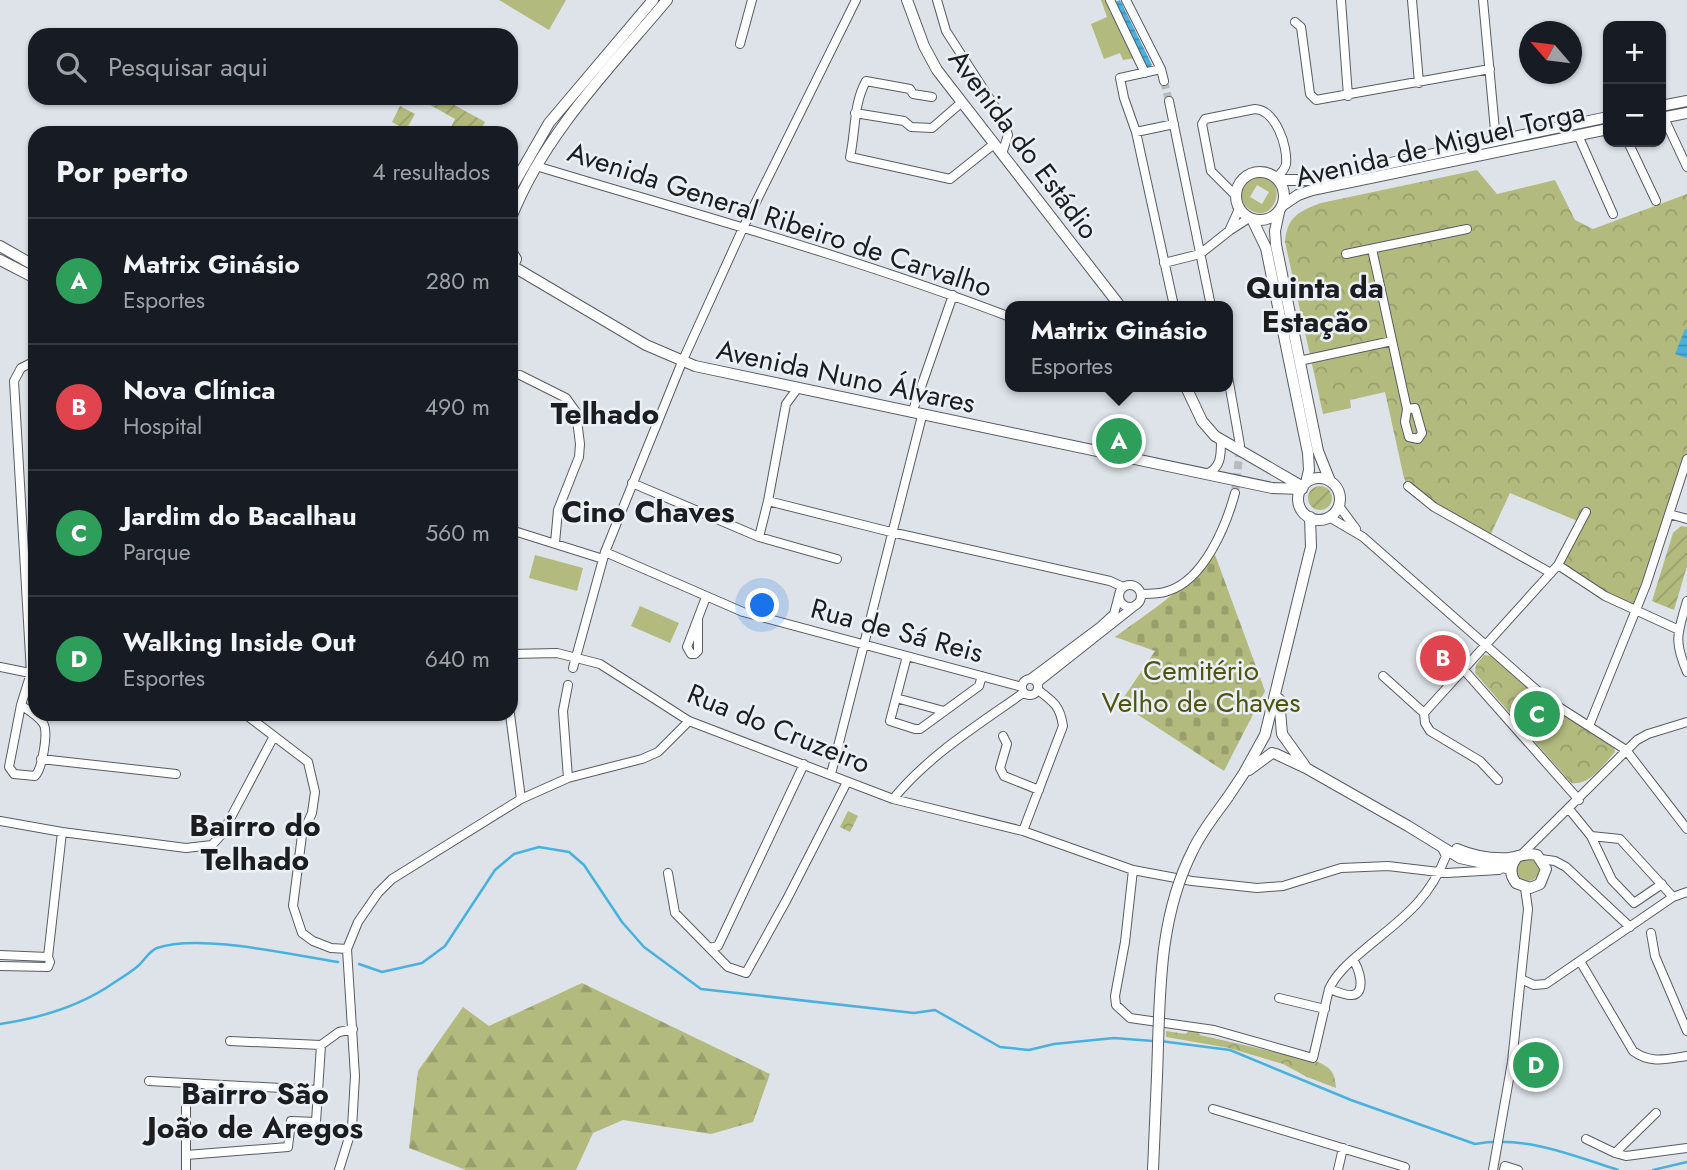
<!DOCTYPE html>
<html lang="pt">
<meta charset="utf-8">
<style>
:root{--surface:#171b24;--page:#242831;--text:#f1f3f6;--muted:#9ea1a6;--line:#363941;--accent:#d698b5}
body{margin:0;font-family:Jost,sans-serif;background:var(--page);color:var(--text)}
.controls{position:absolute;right:21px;top:21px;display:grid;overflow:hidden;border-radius:14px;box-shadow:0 2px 5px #0004}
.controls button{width:63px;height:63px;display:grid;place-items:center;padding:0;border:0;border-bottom:2px solid var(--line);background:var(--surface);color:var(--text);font:35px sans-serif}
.compass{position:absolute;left:1519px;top:21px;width:63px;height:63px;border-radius:50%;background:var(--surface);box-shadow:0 2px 5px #0004;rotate:298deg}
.you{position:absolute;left:763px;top:606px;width:24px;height:24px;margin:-18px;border:5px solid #fff;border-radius:50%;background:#1a73e8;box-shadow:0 0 0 10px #1a73e833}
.badge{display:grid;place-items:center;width:46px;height:46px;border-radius:50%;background:var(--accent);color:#fff;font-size:23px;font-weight:700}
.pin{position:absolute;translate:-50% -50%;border:4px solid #fff;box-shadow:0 2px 7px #0006}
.popup{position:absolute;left:1005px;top:301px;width:228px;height:91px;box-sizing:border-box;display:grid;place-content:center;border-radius:14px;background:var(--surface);filter:drop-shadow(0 2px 5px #0005);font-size:23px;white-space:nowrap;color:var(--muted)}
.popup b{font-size:26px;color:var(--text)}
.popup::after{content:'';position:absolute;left:50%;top:100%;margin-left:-14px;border:14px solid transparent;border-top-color:var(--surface)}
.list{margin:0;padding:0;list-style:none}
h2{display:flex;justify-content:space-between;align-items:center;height:91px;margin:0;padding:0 28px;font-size:30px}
h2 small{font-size:23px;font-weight:400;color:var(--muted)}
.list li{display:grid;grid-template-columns:46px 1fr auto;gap:21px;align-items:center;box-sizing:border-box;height:126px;padding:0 28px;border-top:2px solid var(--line)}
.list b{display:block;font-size:26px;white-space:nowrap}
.list p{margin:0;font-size:23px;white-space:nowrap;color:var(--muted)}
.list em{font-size:23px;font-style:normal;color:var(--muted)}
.icon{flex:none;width:38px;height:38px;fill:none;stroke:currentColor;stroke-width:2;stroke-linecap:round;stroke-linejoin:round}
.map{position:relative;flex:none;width:1687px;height:1170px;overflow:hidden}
.search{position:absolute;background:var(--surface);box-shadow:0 2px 5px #0004;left:28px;top:28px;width:490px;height:77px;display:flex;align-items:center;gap:18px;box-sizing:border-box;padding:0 24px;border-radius:21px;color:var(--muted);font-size:26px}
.panel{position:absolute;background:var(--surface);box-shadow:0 2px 5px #0004;left:28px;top:126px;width:490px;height:595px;border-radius:21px}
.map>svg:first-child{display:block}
.grass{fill:#b3ba7e;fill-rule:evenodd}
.forest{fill:url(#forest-firs)}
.cemetery{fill:url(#cemetery-stones)}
.park{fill:url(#park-crowns)}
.garden{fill:url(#garden-furrows)}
.water{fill:url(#water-rules)}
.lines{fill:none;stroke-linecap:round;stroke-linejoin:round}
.stream{stroke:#49b1dd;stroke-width:2.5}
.street-tunnel{stroke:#b6bbc1;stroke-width:8;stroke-dasharray:8 4;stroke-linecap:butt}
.street-casing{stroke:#585c62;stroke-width:10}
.secondary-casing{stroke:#585c62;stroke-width:12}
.street{stroke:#fff;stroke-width:8}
.secondary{stroke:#fff;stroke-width:10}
.secondary-bridge-casing{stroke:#585c62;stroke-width:12;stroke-linecap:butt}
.secondary-bridge{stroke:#fff;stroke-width:10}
.labels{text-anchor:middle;stroke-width:5;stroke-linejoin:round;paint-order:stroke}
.street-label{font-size:28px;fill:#1b1d1f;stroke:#ebf0f7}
.park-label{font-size:28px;fill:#4f5411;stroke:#ebf0f7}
.neighbourhood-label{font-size:30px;font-weight:bold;fill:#1b1d1f;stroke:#ebf0f7}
</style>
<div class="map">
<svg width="1687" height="1170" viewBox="0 0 1687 1170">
<defs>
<pattern id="forest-firs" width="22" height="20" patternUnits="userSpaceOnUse" patternTransform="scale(1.75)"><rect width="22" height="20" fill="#b3ba7e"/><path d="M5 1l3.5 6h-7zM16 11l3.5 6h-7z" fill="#999f6c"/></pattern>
<pattern id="cemetery-stones" width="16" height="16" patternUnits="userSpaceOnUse" patternTransform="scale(1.75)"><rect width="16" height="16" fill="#b3ba7e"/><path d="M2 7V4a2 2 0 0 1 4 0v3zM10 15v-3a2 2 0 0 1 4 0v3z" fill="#999f6c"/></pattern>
<pattern id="park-crowns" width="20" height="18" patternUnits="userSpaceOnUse" patternTransform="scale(1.75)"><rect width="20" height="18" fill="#b3ba7e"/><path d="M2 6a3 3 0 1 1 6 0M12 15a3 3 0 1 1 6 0" fill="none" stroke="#999f6c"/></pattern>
<pattern id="garden-furrows" width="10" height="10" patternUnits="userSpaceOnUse" patternTransform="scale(1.75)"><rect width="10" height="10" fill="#b3ba7e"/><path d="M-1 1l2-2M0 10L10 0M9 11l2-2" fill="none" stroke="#999f6c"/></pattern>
<pattern id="water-rules" width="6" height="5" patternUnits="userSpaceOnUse" patternTransform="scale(1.75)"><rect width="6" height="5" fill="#49b1dd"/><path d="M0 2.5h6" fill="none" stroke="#3c8fb3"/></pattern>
</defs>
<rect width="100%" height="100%" fill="#dde3e9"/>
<path class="grass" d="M499 0H566L549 30Z
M1101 0H1108L1136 58 1123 60 1120 53 1104 59 1091 24 1107 17Z
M1254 178C1293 173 1275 229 1249 209 1236 200 1242 185 1254 178ZM1257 185 1269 192 1262 204 1250 197Z
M535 555 583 568 577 591 529 578Z
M640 606 679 623 670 643 631 626Z
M1517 870a11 11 0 1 1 22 0a11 11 0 1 1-22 0Z"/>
<path class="forest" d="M582 983 770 1074 753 1122 711 1134 623 1120 593 1133 576 1170H466L409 1148 418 1071 463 1007 489 1026Z"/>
<path class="cemetery" d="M1214 552 1265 691 1224 771 1120 703 1155 651 1115 637C1152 610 1186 589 1214 552Z"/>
<path class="park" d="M1477 170 1497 194 1555 180 1575 220 1593 229 1687 194V453L1635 611 1558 565 1580 522 1510 493 1489 538 1408 486 1404 478 1385 392 1350 400 1351 408 1323 414 1285 242C1287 217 1299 211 1321 203Z
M1484 655 1492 656 1612 742 1615 752C1603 765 1590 786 1571 783L1475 673 1476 665Z
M848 811 858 816 850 832 840 827Z
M1190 1030 1198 1031 1200 1035 1318 1062C1332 1068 1335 1074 1336 1088L1307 1077 1283 1064 1229 1048 1166 1037V1031L1186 1034Z"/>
<path class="garden" d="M418 98H442L485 122 479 133H448L455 119Z
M400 106 415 114 406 130 392 122Z
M1308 498a12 12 0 1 1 24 0a12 12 0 1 1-24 0Z
M1681 526 1687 527V566L1674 610 1652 601 1673 533Z"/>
<path class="water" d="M1120 0 1152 65 1146 68 1113 3Z
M1685 329 1687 330V358L1675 354Z"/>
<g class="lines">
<path class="stream" d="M359 964 382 972 422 963 445 946 495 870 514 854 539 847 569 852 584 865 622 922 644 947 701 989 914 1013 935 1010 1000 1047 1029 1050 1054 1044 1114 1038 1153 1041
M0 1024C41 1018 81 1006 115 982 123 977 131 972 138 966 144 961 149 951 157 948 199 933 292 955 338 962
M1160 1041 1230 1050 1351 1100 1475 1144C1524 1135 1572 1155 1618 1170
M1653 1170 1687 1162"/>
<path class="street-tunnel" d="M1164 81 1169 101
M1235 493 1240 448"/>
<defs>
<path id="street" d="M937 0 946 31 1004 121 1008 135 1002 154
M1110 0 1145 73
M1126 0 1161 69 1164 81
M1341 0 1348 96
M1412 0 1419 83
M1483 0 1496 141
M1295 22 1301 27 1310 94 1316 100 1490 69
M740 44 752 0
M1161 69 1120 78 1124 98 1136 132 1174 124
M932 97 913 94 910 89 866 81C853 105 856 130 850 157L950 179 994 144
M1169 101 1211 306
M855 113 904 121 911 127 932 128 962 102
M1664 118 1687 167
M1136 132 1174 306
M1578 135 1613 214
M1628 142 1656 201
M536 166C695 214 856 258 1010 317
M1235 195 1211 171 1202 124 1205 119 1255 109C1276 110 1288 147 1286 164 1285 170 1280 174 1276 178
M1229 231 1239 209
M1372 249 1407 409 1405 422 1409 437 1418 439 1422 433 1415 408 1407 409
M1346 254 1467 229
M1164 263 1200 254 1229 231 1249 218
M1299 361 1392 341
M520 375 566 398 576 412 580 444 579 457 558 510 555 543
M1228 377 1240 445
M912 413 953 295
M1207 474C1221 467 1221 456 1221 441
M632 483 759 537 837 559
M1408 486 1434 507 1551 573
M768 501 891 532 1110 581 1123 587
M1339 506 1356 529
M1669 514 1687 519
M1329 517 1363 537 1548 700 1626 750 1687 829
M511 530 603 559
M759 537 768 501 786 404 797 389
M605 552 743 612 1022 687
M1558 565 1605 596 1679 630
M1119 596a11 11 0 1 1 22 0a11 11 0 1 1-22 0Z
M1141 594C1150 594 1160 594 1168 591 1204 580 1226 526 1235 493
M1687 601C1678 633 1673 639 1687 672
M698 618V651L695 654H691L687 647 706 597
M511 654 557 653 600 664 689 721 893 799 1023 831 1133 870 1192 881 1257 888 1283 886 1341 868 1388 866 1447 873 1499 870
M907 656 890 721 915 729H920L979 686 982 676
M0 667 35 674
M573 668 605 552 682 362 743 228 856 0
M1464 670 1579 800
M1383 676 1424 713
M1022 687a8 8 0 1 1 16 0a8 8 0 1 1-16 0Z
M1030 679 1101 626 1114 614 1119 595
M1037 683 1137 604
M896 698 944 711
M21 705C28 710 38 716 43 723 49 732 42 769 35 776L14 774 9 767 21 705 31 673 14 381 21 368 35 361
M1424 713 1558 565 1586 512
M1424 713 1425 723 1430 731 1480 761 1498 780
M245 714 308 762 315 792 312 813 302 835 293 906 302 933 313 941 331 948 347 949
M510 714 521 799
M1589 726 1646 585 1687 459
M1003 736 1007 744 1000 768 1004 776 1039 790
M41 759 176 774
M831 774 922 416
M568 778 563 711 568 685
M893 799C929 755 978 725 1023 693
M1569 809 1591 836 1612 880 1634 903 1662 884
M0 821 62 832 186 848 212 845 222 834 273 738
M1023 831 1063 726C1060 706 1054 702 1038 690
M1591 836 1620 839 1673 897
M1522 854 1637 740 1648 734 1687 722
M1541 859 1555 861 1566 867 1630 927
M1133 870 1125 942 1115 996 1116 1005 1130 1018 1214 1030 1313 1058 1329 989C1337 972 1351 961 1365 949 1401 919 1428 902 1446 856L1441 846
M668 873 675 913 728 967 746 973 787 899 847 782
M1651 933 1655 956 1687 1031
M710 948 718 946 804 764
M0 955 48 957 50 962 48 967 0 966
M48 957 62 832
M1580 961 1633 1051C1650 1064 1667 1059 1687 1056
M1521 979 1534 985 1546 984 1673 897 1687 892
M1329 989C1335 991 1346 996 1352 995 1367 994 1359 967 1353 960
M1279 998 1325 1009
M230 1041 321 1045
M149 1081 318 1090
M1213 1109 1405 1167
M1586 1139 1615 1153 1626 1156 1687 1148
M1615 1153 1656 1113
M186 1155 288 1147 291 1121 316 1122 321 1045 339 1032 353 1029
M186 1170V1083
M339 1170 352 1128 355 1076 347 949 358 922 378 893 392 879 521 799 568 778 642 759 658 752 689 721
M1338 1170 1343 1148
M1493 1170 1512 1062 1528 909 1525 888
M1504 1170 1505 1166 1518 1170"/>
<path id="secondary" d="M907 0 924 46 937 70 1120 306
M1661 106 1687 101
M1661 118 1687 113
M1236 196a24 24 0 1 1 48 0a24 24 0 1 1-48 0Z
M1278 180H1310L1608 117
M511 189 549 123 653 0
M1283 205 1298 195 1312 190 1608 129
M1279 212 1275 231 1276 245 1318 451 1330 481
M511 218C544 134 610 68 667 0
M1252 219 1266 248 1308 453 1309 470 1306 483
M0 246 35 266
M511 251 516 259 511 271
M0 260 35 278
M514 267 646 345 695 366 1272 488 1302 489
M1186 387 1202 421 1215 436 1303 487
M1298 499a21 21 0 1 1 42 0a21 21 0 1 1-42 0Z
M1279 699 1282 734 1305 766
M1276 754 1306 768 1408 826 1460 858 1511 869
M1249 770 1272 753
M1228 797 1244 773 1265 735 1311 547 1310 517
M1457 849C1473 856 1491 859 1509 858 1520 857 1526 852 1537 855L1546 869 1540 884 1530 888 1516 883C1509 874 1510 865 1518 856
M1153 1170 1157 1076"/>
</defs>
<use href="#street" class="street-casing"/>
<use href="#secondary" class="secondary-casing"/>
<use href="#street" class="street"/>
<use href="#secondary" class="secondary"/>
<defs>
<path id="secondary-bridge" d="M1157 1076C1160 1000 1157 920 1193 850 1202 831 1216 814 1228 797"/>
</defs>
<use href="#secondary-bridge" class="secondary-bridge-casing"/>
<use href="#secondary-bridge" class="secondary-bridge"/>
</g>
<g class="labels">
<g class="street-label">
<text transform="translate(1024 144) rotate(53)" y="10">Avenida do Estádio</text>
<text transform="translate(1440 144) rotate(-13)" y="10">Avenida de Miguel Torga</text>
<text transform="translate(780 219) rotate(18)" y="10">Avenida General Ribeiro de Carvalho</text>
<text transform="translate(846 376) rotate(12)" y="10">Avenida Nuno Álvares</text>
<text transform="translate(897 630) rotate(15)" y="10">Rua de Sá Reis</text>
<text transform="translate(779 728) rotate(22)" y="10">Rua do Cruzeiro</text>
</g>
<g class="park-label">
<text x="1201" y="680">Cemitério<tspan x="1201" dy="32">Velho de Chaves</tspan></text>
</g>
<g class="neighbourhood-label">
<text x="1315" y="298">Quinta da<tspan x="1315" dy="34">Estação</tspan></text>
<text x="605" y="424">Telhado</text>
<text x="648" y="522">Cino Chaves</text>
<text x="255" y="836">Bairro do<tspan x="255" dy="34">Telhado</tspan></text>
<text x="255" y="1104">Bairro São<tspan x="255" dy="34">João de Aregos</tspan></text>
</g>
</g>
</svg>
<div class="controls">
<button>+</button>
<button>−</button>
</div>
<svg class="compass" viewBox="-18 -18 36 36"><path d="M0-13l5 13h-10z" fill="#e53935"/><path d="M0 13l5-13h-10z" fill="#9ea1a6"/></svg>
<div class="you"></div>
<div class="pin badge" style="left:1119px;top:441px;background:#2e9e5b">A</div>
<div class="popup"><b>Matrix Ginásio</b>Esportes</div>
<div class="pin badge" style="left:1443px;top:658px;background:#e0444e">B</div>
<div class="pin badge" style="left:1537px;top:714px;background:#2e9e5b">C</div>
<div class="pin badge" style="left:1536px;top:1065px;background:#2e9e5b">D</div>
<div class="search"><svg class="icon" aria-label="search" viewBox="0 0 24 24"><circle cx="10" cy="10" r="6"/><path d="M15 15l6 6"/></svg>Pesquisar aqui</div>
<section class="panel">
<h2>Por perto<small>4 resultados</small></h2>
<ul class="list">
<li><span class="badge" style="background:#2e9e5b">A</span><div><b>Matrix Ginásio</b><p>Esportes</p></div><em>280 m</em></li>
<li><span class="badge" style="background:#e0444e">B</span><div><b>Nova Clínica</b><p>Hospital</p></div><em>490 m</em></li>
<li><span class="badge" style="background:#2e9e5b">C</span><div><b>Jardim do Bacalhau</b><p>Parque</p></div><em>560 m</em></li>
<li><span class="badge" style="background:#2e9e5b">D</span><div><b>Walking Inside Out</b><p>Esportes</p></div><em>640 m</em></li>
</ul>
</section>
</div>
